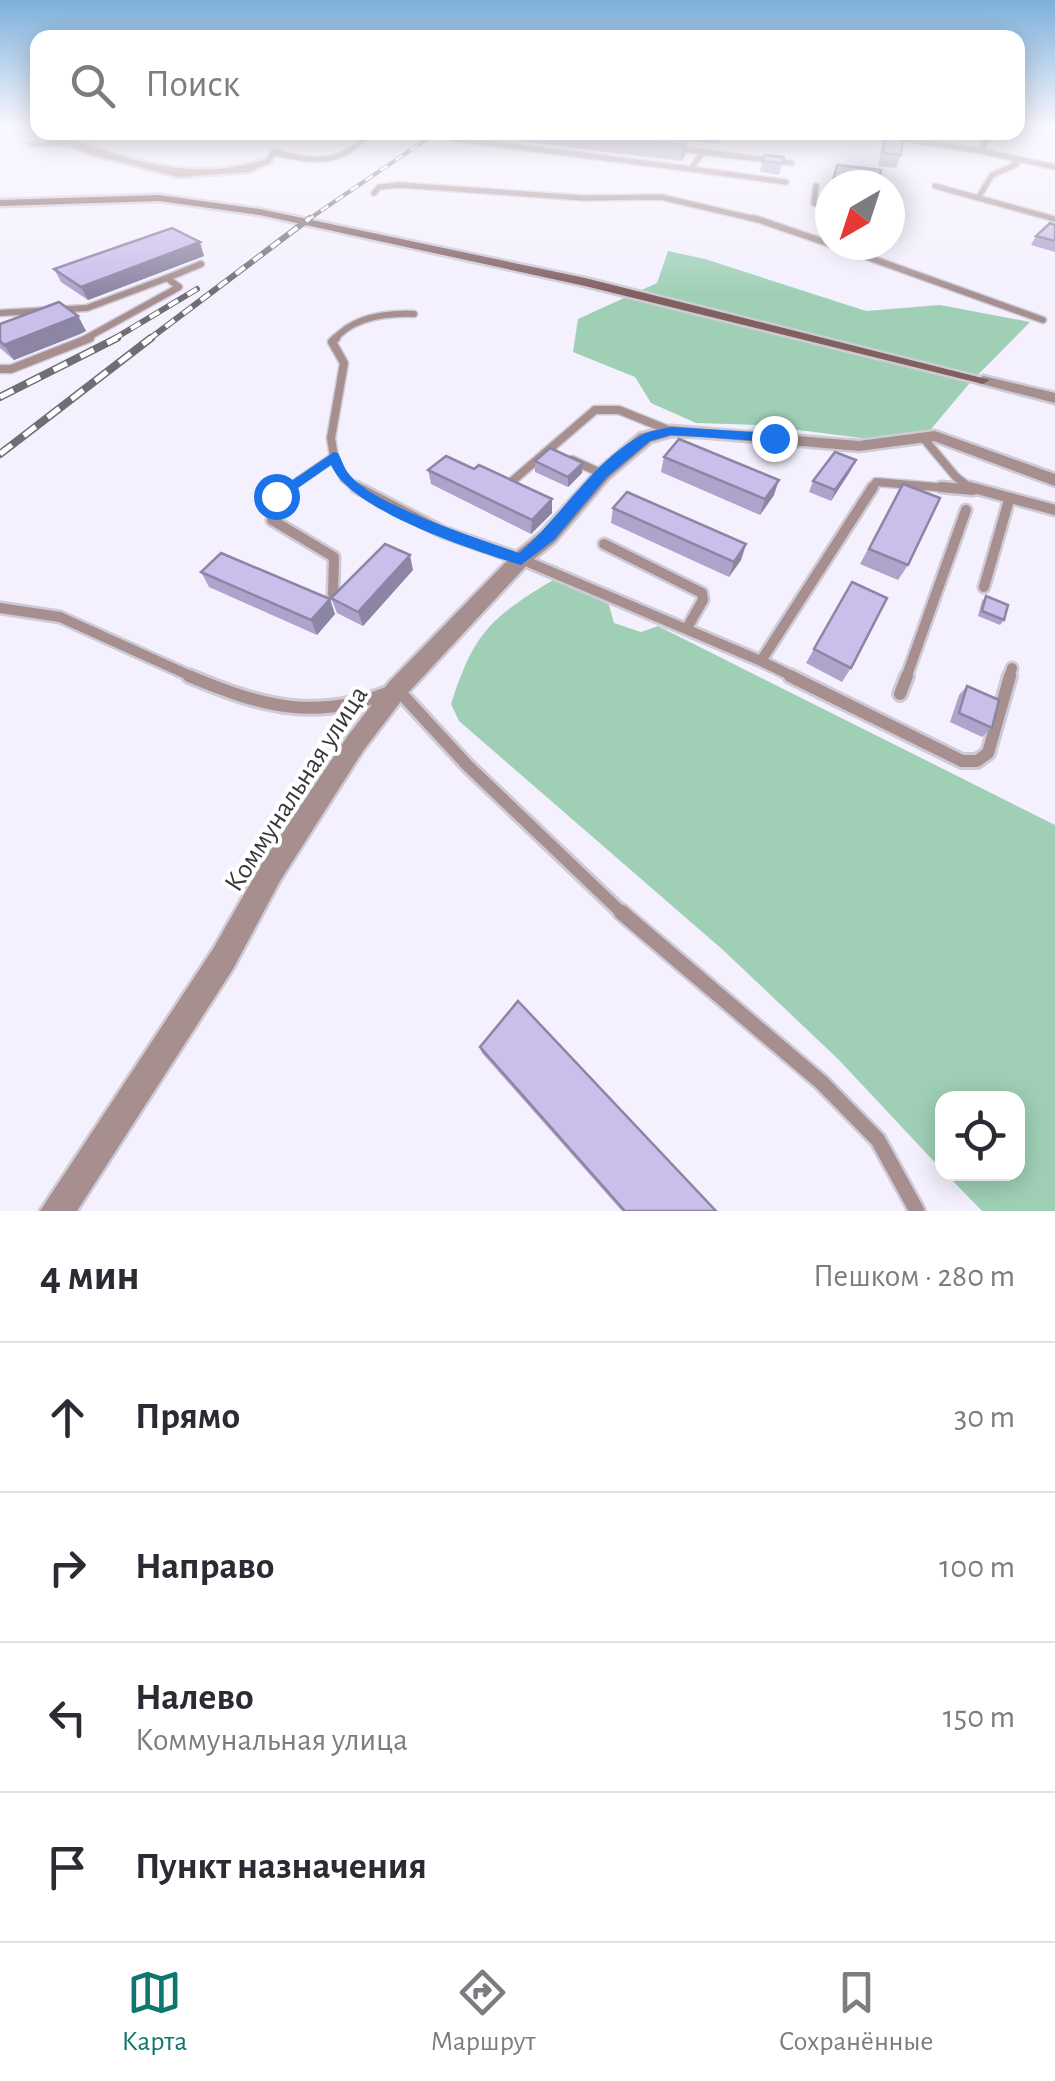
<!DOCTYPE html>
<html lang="ru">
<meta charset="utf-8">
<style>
:root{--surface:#fff;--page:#f2f2f3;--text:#2b2b33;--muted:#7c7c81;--line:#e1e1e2;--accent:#0f766e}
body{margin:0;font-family:"Alegreya Sans",sans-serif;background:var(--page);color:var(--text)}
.controls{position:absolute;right:30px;bottom:30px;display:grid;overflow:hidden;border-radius:20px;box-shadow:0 5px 25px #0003}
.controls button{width:90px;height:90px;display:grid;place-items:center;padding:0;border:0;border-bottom:2px solid var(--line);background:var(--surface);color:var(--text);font:50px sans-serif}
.compass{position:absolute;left:815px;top:170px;width:90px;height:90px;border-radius:50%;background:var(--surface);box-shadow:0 5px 25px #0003;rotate:219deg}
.stop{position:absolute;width:30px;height:30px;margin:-22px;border:8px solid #1a73e8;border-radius:50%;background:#fff}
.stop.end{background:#1a73e8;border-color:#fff;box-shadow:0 2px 10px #0008}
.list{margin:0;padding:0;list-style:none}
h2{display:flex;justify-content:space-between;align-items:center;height:130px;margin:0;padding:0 40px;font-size:42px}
h2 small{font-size:32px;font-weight:400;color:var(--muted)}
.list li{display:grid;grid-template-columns:65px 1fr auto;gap:30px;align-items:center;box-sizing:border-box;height:150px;padding:0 40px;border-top:2px solid var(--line)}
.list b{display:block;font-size:38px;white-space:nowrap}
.list p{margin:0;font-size:32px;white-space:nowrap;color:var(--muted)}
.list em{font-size:32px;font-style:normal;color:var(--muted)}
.icon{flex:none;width:55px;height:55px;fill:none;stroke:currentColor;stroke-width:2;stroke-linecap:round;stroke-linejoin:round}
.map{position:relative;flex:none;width:1055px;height:1211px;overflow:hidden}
.search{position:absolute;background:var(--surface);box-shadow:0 5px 25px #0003;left:30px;right:30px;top:30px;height:110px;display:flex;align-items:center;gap:25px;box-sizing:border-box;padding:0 35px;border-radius:20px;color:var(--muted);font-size:38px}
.sheet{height:730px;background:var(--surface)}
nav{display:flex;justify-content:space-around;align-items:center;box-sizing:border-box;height:140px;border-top:2px solid var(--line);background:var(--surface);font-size:28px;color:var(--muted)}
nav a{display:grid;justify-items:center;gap:5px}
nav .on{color:var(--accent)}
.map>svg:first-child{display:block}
.forest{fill:#9fd0b6}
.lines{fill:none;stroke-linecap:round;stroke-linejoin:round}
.lane-far5-casing{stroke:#cecbd7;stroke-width:8}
.lane-far4-casing{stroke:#cecbd7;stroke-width:9}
.lane-far3-casing{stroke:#cecbd7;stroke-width:11}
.lane-far2-casing{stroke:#cecbd7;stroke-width:15}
.lane-far1-casing{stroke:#cecbd7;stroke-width:18}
.lane-casing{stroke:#cecbd7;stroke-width:20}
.street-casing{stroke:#cecbd7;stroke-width:5}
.secondary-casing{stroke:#cecbd7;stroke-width:5}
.lane-far5{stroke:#a78f90;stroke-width:5}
.lane-far4{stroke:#a78f90;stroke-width:6}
.lane-far3{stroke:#a78f90;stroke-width:8}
.lane-far2{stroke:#a78f90;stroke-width:10}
.lane-far1{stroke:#a78f90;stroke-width:12}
.lane{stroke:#a78f90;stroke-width:15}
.street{fill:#a78f90;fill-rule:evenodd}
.secondary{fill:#816061;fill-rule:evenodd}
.rail-far2-casing{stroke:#706e75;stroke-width:4}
.rail-far1-casing{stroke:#706e75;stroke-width:6}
.rail-casing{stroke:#706e75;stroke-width:8}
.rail-far2{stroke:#fff;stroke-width:2.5;stroke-dasharray:9;stroke-linecap:butt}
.rail-far1{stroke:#fff;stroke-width:4;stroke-dasharray:11;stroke-linecap:butt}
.rail{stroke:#fff;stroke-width:5;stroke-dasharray:15;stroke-linecap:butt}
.wall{fill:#aea3ca}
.shaded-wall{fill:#8d85a4}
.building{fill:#cabeeb;stroke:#8d85a4;stroke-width:2.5}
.route{fill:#1a73e8}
.labels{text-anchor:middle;stroke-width:8;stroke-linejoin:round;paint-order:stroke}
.street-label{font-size:28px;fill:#38373c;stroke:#fff}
</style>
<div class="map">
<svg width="1055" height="1211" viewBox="0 0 1055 1211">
<rect width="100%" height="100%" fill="#f4f0fe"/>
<path class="forest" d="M668 251 705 259 866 311 940 305 1030 322 968 385 927 434 876 440 760 425 696 423 651 403 635 377 573 352 578 319 657 283Z
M558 577 609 605 614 623 641 632 658 626 1055 825V1211H982L946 1174H1018V1098H942V1170L838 1059 723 950 459 721 451 704C475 629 492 617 558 577Z"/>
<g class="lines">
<defs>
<path id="lane-far5" d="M454 132 450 135 455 139 691 169
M990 132 981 151 1055 167
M868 134 981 151
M675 148 703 152 691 169 786 182
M703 152 791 163
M267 162 274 152C311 163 344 166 369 132
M816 186 814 203 830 207
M935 186 1055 219
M374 193 379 187 399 185 584 198 661 197 763 221
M978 198 992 175 1017 164 1014 161"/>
<path id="lane-far4" d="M754 218 830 244
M834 245 1043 320
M167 278 201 264
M0 313 87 308 167 278 179 287 83 340
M334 340C353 317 385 313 414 314"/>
<path id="lane-far3" d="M336 338 332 342 344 363 331 438 334 457 344 478 359 490
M0 369H11L90 338
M925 440 956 477 973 490
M572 460 603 474
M510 483 595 410H619L671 431
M286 490 334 457
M871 490 876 482 971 490"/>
<path id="lane-far2" d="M290 487 277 496 272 520 334 557 333 594
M356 487 443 532 521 559 761 661 873 487
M941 487 973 490
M970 487 1055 510
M604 544 702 593 703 600 687 628
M984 587 1009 500
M0 608 60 617 195 678
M761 661 796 678
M906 678 966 510
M1009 678 1012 668"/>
<path id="lane-far1" d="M189 676C265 708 319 722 397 689L468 766 624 915
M790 676 962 761H977L988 753 1010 676
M900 694 907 676"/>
<path id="lane" d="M621 912 821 1082 878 1140 917 1211"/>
<path id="street" d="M70 139C137 163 196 182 267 159L272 162 249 172 178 177 92 155 69 145 32 146 27 143Z
M983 376 1055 393V403L978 383 976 380Z
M671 426 859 441 935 431 1055 474V486L934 441 859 451 701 437 671 436 651 442 609 478 555 542 528 564 405 696 363 751 280 881 233 969 77 1211H40L213 949 262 863 347 737 389 682 514 554 541 532 597 470 639 434Z"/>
<path id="secondary" d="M159 195 260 209 585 278 990 380 983 384 585 286 260 215 159 201 0 206V200Z"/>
</defs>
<use href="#lane-far5" class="lane-far5-casing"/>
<use href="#lane-far4" class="lane-far4-casing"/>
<use href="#lane-far3" class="lane-far3-casing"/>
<use href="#lane-far2" class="lane-far2-casing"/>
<use href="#lane-far1" class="lane-far1-casing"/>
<use href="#lane" class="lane-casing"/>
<use href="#street" class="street-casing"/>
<use href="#secondary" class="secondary-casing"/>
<use href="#lane-far5" class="lane-far5"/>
<use href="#lane-far4" class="lane-far4"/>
<use href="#lane-far3" class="lane-far3"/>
<use href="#lane-far2" class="lane-far2"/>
<use href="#lane-far1" class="lane-far1"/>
<use href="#lane" class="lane"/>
<use href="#street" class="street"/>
<use href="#secondary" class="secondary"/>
<defs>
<path id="rail-far2" d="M306 221 437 132"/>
<path id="rail-far1" d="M112 340 197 289
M148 340 310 218"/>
<path id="rail" d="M0 397 117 338
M0 454 151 338"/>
</defs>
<use href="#rail-far2" class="rail-far2-casing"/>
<use href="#rail-far1" class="rail-far1-casing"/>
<use href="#rail" class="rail-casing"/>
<use href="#rail-far2" class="rail-far2"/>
<use href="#rail-far1" class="rail-far1"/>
<use href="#rail" class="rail"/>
</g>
<path class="wall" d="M525 132H724L718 144 687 141 685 156 681 161 525 142Z
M886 132 901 155 896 168 878 166 882 144Z
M784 157 779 175 760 172 762 161Z
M830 203V218L824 216 828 205Z
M1055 225V252L1031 245 1036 236Z
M204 256 88 300 61 282 54 269Z
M78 316 86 331 80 334 14 360 0 348V324Z
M664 457 774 495 760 515 661 472Z
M535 461 583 463 582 473 568 487 535 472Z
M428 470 552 499V513L531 534 431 484Z
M851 470 831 501 809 492 813 481Z
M903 484 908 565 898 580 860 564Z
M613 508 746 544 741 560 729 577 611 523Z
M413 570 363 626 337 613 331 598Z
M201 572 335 614 317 635 209 587Z
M852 582 851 668 842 682 806 663Z
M986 596 1004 620 1000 625 978 616 982 601Z
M967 686 992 728 982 737 950 722 959 695Z
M480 1047 716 1211H622L482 1053Z"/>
<path class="shaded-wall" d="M687 140 685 156 681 161 684 145Z
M200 242 204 256 88 300 81 287Z
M78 316 86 331 80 334 14 360 4 345Z
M856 460 851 470 831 501 835 490Z
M583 463 582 473 568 487V477Z
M779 480 774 495 760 515 765 499Z
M552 499V513L531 534 532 520Z
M746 544 741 560 729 577 734 562Z
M410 555 413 570 363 626 358 612Z
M330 599 335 614 317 635 311 620Z"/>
<path class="building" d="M582 132H633L687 140 684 145Z
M886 132 904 134 901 155 883 153Z
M765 155 784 157 782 163 762 161Z
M837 165 881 170 879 185H832Z
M1050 223 1055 225V241L1036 236Z
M172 228 200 242 81 287 54 269Z
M59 302 78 316 4 345 0 341V324Z
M679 439 779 480 765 499 664 457Z
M550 448 583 463 568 477 535 461Z
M835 452 856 460 835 490 813 481Z
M446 456 474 469 479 465 552 499 532 520 428 470Z
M903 484 940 498 908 565 869 549Z
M627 492 746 544 734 562 613 508Z
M385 544 410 555 358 612 331 598Z
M221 553 330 599 311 620 201 572Z
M852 582 887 598 851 668 814 649Z
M986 596 1008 605 1004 620 982 611Z
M967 686 999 700 992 728 959 713Z
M518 1001 716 1211H625L480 1047Z"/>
<linearGradient id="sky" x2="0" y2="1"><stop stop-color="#7db0da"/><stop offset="0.43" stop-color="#faf8ff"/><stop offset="1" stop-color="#faf8ff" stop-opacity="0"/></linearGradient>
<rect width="1055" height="294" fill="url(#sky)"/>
<path class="route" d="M671 427 774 433 780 438 774 442 671 435 650 441 607 477 554 540 521 565C472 550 351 511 331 465L282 499 269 496 334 452 338 453C342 460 344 469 349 474 372 505 480 539 519 553 561 518 591 463 640 436 648 431 661 429 671 427Z"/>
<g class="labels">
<g class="street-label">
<text transform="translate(295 788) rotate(-57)" y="10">Коммунальная улица</text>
</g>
</g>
</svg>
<div class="controls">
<button><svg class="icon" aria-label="locate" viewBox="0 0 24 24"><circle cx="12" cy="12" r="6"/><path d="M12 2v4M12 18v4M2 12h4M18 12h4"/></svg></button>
</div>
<svg class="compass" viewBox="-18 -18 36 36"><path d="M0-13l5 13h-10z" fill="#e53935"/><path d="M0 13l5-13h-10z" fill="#7c7c81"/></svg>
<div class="stop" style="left:276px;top:496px"></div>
<div class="stop end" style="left:774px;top:438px"></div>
<div class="search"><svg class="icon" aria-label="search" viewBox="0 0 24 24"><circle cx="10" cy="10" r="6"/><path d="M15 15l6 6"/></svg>Поиск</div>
</div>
<section class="sheet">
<h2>4 мин<small>Пешком · 280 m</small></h2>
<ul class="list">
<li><svg class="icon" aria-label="ahead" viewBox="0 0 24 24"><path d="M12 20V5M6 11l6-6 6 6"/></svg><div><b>Прямо</b></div><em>30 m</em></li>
<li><svg class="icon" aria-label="right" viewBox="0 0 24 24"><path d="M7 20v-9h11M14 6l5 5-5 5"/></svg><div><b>Направо</b></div><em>100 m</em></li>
<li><svg class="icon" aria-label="left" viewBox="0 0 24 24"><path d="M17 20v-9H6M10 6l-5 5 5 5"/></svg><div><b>Налево</b><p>Коммунальная улица</p></div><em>150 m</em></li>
<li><svg class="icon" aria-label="arrive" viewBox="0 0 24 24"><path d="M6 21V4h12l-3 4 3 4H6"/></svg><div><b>Пункт назначения</b></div></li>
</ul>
</section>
<nav>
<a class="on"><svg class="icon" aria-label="map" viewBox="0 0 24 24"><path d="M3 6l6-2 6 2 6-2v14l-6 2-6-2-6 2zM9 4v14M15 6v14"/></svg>Карта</a>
<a><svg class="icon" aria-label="directions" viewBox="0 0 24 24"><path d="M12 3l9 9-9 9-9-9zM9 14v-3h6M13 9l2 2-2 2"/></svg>Маршрут</a>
<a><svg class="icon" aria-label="saved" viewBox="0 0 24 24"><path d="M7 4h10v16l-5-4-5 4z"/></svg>Сохранённые</a>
</nav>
